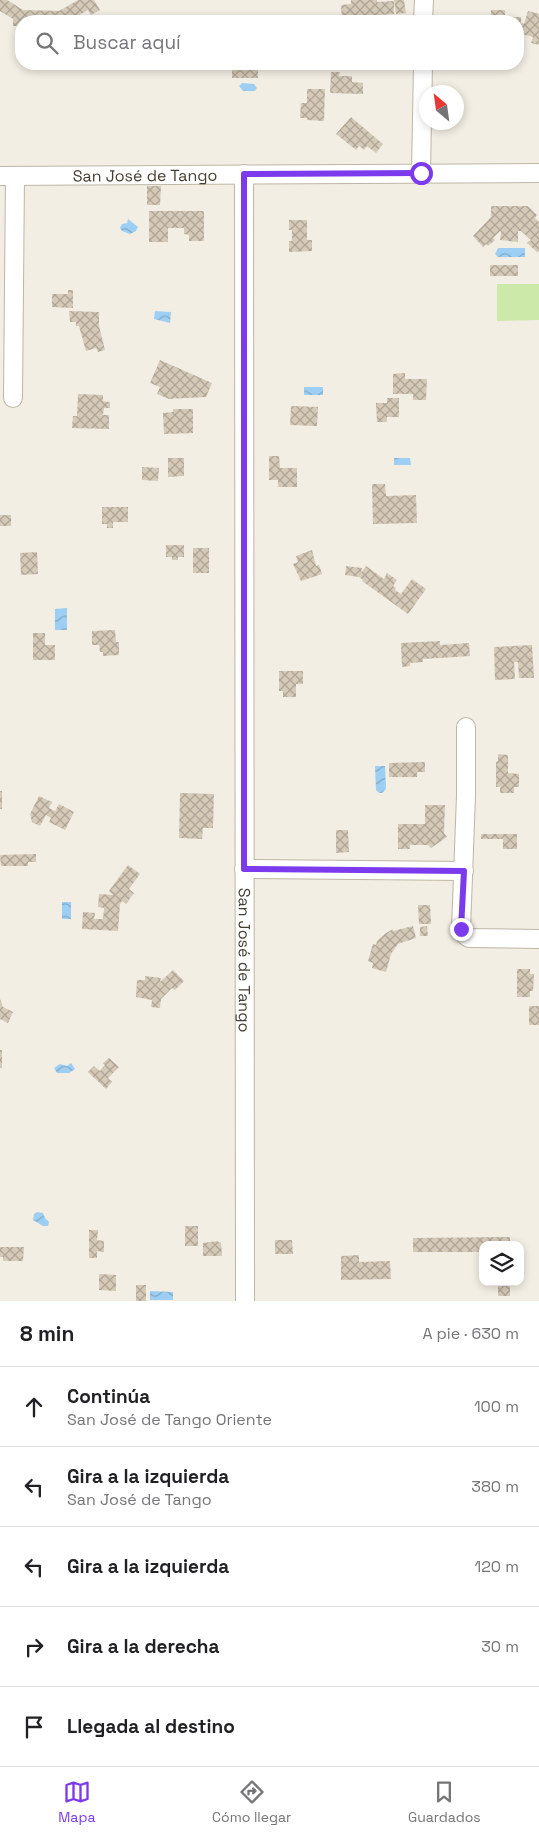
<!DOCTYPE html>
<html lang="es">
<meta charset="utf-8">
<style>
:root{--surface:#fff;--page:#f6f6f6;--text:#202124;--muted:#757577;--line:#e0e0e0;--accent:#7c3aed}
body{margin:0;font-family:"Space Grotesk",sans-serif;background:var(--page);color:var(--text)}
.controls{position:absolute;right:15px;bottom:15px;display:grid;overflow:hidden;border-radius:10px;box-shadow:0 2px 8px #0003}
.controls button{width:45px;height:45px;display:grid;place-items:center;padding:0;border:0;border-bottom:1px solid var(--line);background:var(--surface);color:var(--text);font:25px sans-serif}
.compass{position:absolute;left:419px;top:85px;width:45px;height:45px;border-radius:50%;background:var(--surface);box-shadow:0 2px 8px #0003;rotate:331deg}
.stop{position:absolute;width:15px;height:15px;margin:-11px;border:4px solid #7c3aed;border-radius:50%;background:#fff}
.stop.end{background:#7c3aed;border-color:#fff;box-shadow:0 1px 5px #0008}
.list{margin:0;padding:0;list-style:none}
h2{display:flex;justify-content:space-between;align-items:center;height:65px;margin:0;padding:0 20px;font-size:21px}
h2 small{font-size:16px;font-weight:400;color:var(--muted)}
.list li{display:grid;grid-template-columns:32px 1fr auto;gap:15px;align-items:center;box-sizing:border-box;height:80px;padding:0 20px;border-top:1px solid var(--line)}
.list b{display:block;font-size:19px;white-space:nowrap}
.list p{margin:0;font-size:16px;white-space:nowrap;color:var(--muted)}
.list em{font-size:16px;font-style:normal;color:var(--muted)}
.icon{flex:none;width:28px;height:28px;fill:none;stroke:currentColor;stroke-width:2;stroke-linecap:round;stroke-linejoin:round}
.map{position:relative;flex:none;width:539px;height:1301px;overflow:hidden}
.search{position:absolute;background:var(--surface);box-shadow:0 2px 8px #0003;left:15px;right:15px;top:15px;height:55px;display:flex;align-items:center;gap:12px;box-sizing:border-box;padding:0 18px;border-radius:20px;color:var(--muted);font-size:19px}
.sheet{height:465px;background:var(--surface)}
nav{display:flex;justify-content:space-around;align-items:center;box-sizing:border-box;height:70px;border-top:1px solid var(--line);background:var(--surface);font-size:14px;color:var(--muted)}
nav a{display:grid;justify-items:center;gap:2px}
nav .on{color:var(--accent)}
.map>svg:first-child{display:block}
.pitch{fill:#cce9aa}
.water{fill:url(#water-waves)}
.building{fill:url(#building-cross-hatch)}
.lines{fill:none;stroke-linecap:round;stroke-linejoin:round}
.minor-casing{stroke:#beb6a6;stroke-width:20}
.minor{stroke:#fff;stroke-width:18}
.route{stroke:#7c3aed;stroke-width:6}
.labels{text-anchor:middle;stroke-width:4.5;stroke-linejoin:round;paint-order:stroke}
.street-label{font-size:16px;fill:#453e33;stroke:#fff}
</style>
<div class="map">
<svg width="539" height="1301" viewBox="0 0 539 1301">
<defs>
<pattern id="water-waves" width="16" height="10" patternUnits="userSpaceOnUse" patternTransform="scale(1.25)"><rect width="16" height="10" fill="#9ccff3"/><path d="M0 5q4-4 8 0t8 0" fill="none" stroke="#81a9c5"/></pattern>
<pattern id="building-cross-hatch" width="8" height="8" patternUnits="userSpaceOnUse" patternTransform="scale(1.25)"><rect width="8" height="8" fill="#d5cab8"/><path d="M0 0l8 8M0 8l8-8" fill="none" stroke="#afa596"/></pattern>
</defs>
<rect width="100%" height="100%" fill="#f3eee3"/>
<path class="pitch" d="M497 284H539V320L497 321Z"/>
<path class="water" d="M242 83 254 84 257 88 255 91H243L239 86Z
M128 219 138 227 136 231 130 234 122 231 120 228 122 224 127 223Z
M498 248H525V257H498L495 254Z
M155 311 171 312 170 323 154 319Z
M304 387H323V395H304Z
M394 458H410L411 465H394Z
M67 608V630H55V609Z
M375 766H385L386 789 382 793H379L376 790Z
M62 902H71V919H62Z
M71 1063 75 1069 69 1073H57L54 1068 60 1064 67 1066Z
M37 1212 43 1213 45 1218 49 1222 48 1226H43L33 1220 34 1214Z
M150 1291 173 1292V1300H150Z"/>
<path class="building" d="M0 0H7L23 10 59 11 78 0H94L100 10 91 15 88 10 72 19V21H57V19H29V21H21V26H13V19L0 11Z
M351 0H377V2L394 1V14L364 16V20L342 21 341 5 351 4Z
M394 0H404L406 13 396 14Z
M491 10H505V17H521V23L524 24 528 11 539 14V45L531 43 533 37 518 33V21H491Z
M232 64H258V78H232Z
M331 72H340L339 76H352V82L363 83V94L330 93Z
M307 89H325L324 121 307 120V118H300L301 103H307Z
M351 117 383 144 376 153 367 146 364 150 359 146 356 150 336 134Z
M147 186H161L160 205H147Z
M491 206H528L537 215 535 218 539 222V251L537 252 527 243 531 240 521 231H518V242L500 240 501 231 499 232 493 238 495 240 488 246 486 244 483 247 473 236 491 217Z
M149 211H204V241H189V235L184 234V228H168V242H149Z
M289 220H307V240H312V251L289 252V241H292V230H289Z
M490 265H518V276H490Z
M68 290H73V308L52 307V294H68Z
M69 311 99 312V326L105 350 98 352 96 348 86 351 79 326H76V322H70Z
M160 360 212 383 206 397 169 399 157 394 160 387 150 383Z
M405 373V379H427L426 400H413V394H393V374Z
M78 394 103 395V401L110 402V408H104L103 415H109V429L72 428 73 416H77Z
M387 398H399V417H387V422H377L376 403H387Z
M291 406 318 407 317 426 290 425Z
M173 409H193V433L164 434 163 413 173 412Z
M269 456H279L280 468H297V487H278V480H269Z
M168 458H184V476L168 477Z
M142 467 159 468 158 481 142 480Z
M372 484H385L386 496 416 495 417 523 373 524Z
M102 507H128V522H113V528H107V524H102Z
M0 515H11V526H0Z
M166 545H184V557H178V560H172V557H166Z
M193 548H209V573H193Z
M312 550 316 566 319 565 322 574 301 581 293 564 298 562 296 556Z
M37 552 38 574 21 575 20 553Z
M346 566 362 568 361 573 366 566 384 579 387 573 397 580 393 586 396 588 395 590 401 594 412 579 426 589 408 614 362 581 363 580 359 577 345 575Z
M115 630 116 642H119V655L103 656V652H100L99 645H92V631Z
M33 633H45V645H55V660H33Z
M440 641V645L469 643 470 656 423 659V662L410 663V666L402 667 401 643Z
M532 645 534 678H519L518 662H514L515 679 495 680 494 647Z
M279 671H303V684H296V697H283V691H279Z
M498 754 508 755V773L519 774V787H514V793H500V787H496V762L498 761Z
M425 762V772H417V777H389V763Z
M0 791H2V809H0Z
M180 793 214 794 213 828H203L202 839 179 838Z
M39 796 52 802 49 808 55 811 59 804 74 812 65 830 49 822 51 818 46 815 40 826 32 822 30 814Z
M425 805H445L444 833 447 837 431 848 428 845H410V849H398V824H425Z
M336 830H348L349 852 336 853Z
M481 834H517V849H503V839H481Z
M36 854V862H28V866H1L0 855Z
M128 865 140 874 129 889 134 893 126 904 122 901 120 904 118 931 82 929 83 912 95 913 94 919H103L104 908 98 907 99 894 113 895 109 891Z
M418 905H430L431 924H419Z
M413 926 416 938 398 944 391 954 386 972 372 968 373 963 368 961 373 944 376 945 377 941 386 933 393 929V931Z
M427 926 428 936H420V927Z
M517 969H530V974H534L533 991H530V997H517Z
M173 970 184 981 175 990 172 988 161 999 160 1008 151 1007 152 1000 136 997 137 980H145V976L161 978 160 982Z
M0 999 3 1007 13 1012 8 1023 0 1019Z
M529 1006H539V1025H529Z
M0 1050H2V1068H0Z
M109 1058 119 1067 108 1078 112 1082 106 1089 88 1072 94 1066 100 1071 105 1065 103 1063Z
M185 1226H198V1246H185Z
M89 1230H98L97 1240 104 1241V1252L97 1251V1258H89Z
M510 1237V1245H483V1252H413V1238Z
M275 1240H292L293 1254H275Z
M217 1241 221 1243 222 1256H203V1243Z
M0 1247H24L23 1261H3V1257H0Z
M359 1255V1262L390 1261 391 1279 341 1280V1256Z
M99 1274 116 1275V1291L99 1290Z
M498 1282H510V1296H498Z
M136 1285H146V1301H136Z"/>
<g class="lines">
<defs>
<g id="minor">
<path d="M423 21 424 0"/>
<path d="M421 173 423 64"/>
<path id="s1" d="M244 174 245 1301"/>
<path id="s2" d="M0 176 539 173"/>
<path d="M13 398 15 176"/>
<path d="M466 727V796L461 929 466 936 469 938 539 939"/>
<path d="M244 869 464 871"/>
</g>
</defs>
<use href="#minor" class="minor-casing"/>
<use href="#minor" class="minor"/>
</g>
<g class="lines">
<path class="route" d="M421 173 244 174V869L464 871 461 929"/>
</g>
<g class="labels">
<g class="street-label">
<text dy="6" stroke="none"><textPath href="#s2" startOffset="145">San José de Tango</textPath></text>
<text dy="6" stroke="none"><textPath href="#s1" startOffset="786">San José de Tango</textPath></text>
</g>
</g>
</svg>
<div class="controls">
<button><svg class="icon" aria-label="layers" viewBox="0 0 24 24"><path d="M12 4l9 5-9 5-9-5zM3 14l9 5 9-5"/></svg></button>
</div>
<svg class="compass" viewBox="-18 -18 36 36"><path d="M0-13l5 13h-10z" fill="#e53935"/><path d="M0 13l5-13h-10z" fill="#757577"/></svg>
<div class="stop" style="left:421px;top:173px"></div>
<div class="stop end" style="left:461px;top:929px"></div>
<div class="search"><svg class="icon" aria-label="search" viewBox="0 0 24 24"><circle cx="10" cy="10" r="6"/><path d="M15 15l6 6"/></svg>Buscar aquí</div>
</div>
<section class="sheet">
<h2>8 min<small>A pie · 630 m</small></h2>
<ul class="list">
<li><svg class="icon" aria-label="ahead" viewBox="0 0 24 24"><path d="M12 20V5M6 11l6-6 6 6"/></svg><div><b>Continúa</b><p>San José de Tango Oriente</p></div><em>100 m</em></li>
<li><svg class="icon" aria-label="left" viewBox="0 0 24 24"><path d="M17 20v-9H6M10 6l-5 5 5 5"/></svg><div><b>Gira a la izquierda</b><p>San José de Tango</p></div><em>380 m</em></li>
<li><svg class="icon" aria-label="left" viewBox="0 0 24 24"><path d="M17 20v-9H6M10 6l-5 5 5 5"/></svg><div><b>Gira a la izquierda</b></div><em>120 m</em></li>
<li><svg class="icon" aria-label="right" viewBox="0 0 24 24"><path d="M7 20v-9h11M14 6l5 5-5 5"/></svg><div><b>Gira a la derecha</b></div><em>30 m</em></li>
<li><svg class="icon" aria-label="arrive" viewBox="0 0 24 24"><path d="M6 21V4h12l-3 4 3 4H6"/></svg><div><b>Llegada al destino</b></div></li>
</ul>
</section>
<nav>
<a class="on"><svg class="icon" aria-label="map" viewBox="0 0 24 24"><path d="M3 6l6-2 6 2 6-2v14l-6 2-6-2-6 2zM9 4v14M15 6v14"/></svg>Mapa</a>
<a><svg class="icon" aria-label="directions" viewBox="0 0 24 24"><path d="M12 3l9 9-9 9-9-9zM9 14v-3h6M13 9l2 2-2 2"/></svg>Cómo llegar</a>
<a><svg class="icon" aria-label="saved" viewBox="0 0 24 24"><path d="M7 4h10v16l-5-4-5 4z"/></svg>Guardados</a>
</nav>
